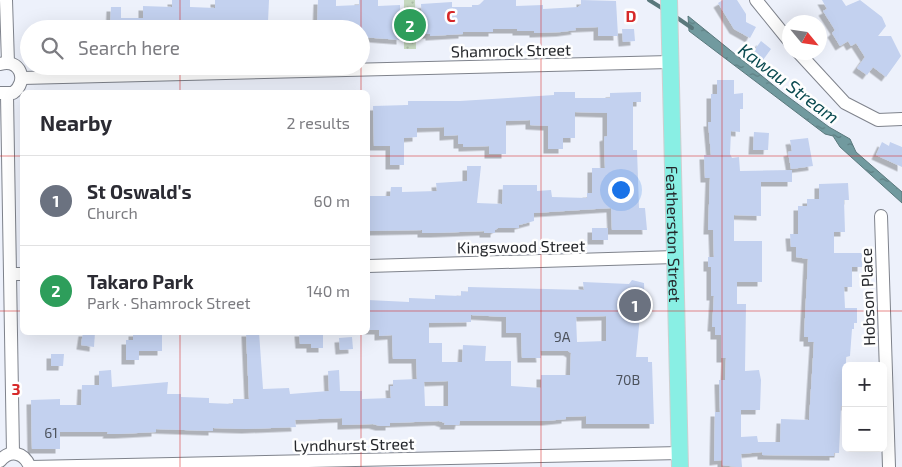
<!DOCTYPE html>
<html lang="en">
<head>
<meta charset="utf-8">
<style>
  body { margin:0; font-family:"Exo 2",sans-serif; background:#f7f7f7; color:#2b2b33 }
  .controls { position:absolute; right:15px; bottom:15px; display:grid; overflow:hidden; border-radius:8px; box-shadow:0 5px 20px #0002 }
  .controls button { width:45px; height:45px; display:grid; place-items:center; padding:0; border:0; border-bottom:1px solid #e1e1e2; background:#fff; color:#2b2b33; font:25px sans-serif }
  .compass { position:absolute; left:782px; top:15px; width:45px; height:45px; border-radius:50%; background:#fff; box-shadow:0 5px 20px #0002; rotate:119deg }
  .you { position:absolute; left:620px; top:189px; width:18px; height:18px; margin:-12px; border:4px solid #fff; border-radius:50%; background:#1a73e8; box-shadow:0 0 0 8px #1a73e833 }
  .badge { display:grid; place-items:center; width:32px; height:32px; border-radius:50%; background:#ea580c; color:#fff; font-size:16px; font-weight:700 }
  .pin { position:absolute; translate:-50% -50%; border:2px solid #fff; box-shadow:0 1px 5px #0006 }
  .list { margin:0; padding:0; list-style:none }
  h2 { display:flex; justify-content:space-between; align-items:center; height:65px; margin:0; padding:0 20px; font-size:21px }
  h2 small { font-size:16px; font-weight:400; color:#7c7c81 }
  .list li { display:grid; grid-template-columns:32px 1fr auto; gap:15px; align-items:center; box-sizing:border-box; height:90px; padding:0 20px; border-top:1px solid #e1e1e2 }
  .list b { display:block; font-size:19px; white-space:nowrap }
  .list p { margin:0; font-size:16px; white-space:nowrap; color:#7c7c81 }
  .list em { font-size:16px; font-style:normal; color:#7c7c81 }
  .icon { flex:none; width:28px; height:28px; fill:none; stroke:currentColor; stroke-width:2; stroke-linecap:round; stroke-linejoin:round }
  .map { position:relative; flex:none; width:902px; height:467px; overflow:hidden }
  .search { position:absolute; background:#fff; box-shadow:0 5px 20px #0002; left:20px; top:20px; width:350px; height:55px; display:flex; align-items:center; gap:12px; box-sizing:border-box; padding:0 18px; border-radius:28px; color:#7c7c81; font-size:19px }
  .panel { position:absolute; background:#fff; box-shadow:0 5px 20px #0002; left:20px; top:90px; width:350px; height:245px; border-radius:8px }
  .map>svg:first-child { display:block }
  .green { fill:url(#green-dots) }
  .water { fill:url(#water-ripples); stroke:#5a787c }
  .lines { fill:none; stroke-linecap:round; stroke-linejoin:round }
  .stream { stroke:#5a787c; stroke-width:4 }
  .building { fill:#c3d1ef; fill-rule:evenodd; filter:url(#shadow) }
  .minor-casing { stroke:#7f838c; stroke-width:14 }
  .major-casing { stroke:#cfcfd0; stroke-width:18 }
  .minor { stroke:#fff; stroke-width:12 }
  .major { stroke:#89efe4; stroke-width:16 }
  .grid { fill:none; stroke:#d62828; stroke-width:1; stroke-opacity:0.55 }
  .labels { text-anchor:middle; dominant-baseline:central; stroke-width:5; stroke-linejoin:round; paint-order:stroke }
  .number-label { font-size:14px; fill:#4c525c }
  .street-label { font-size:16px; fill:#25272b; stroke:#fefefe }
  .water-label { font-size:18px; font-style:italic; fill:#0a4a50; stroke:#fefefe }
  .grid-label { font-size:16px; text-anchor:middle; font-weight:bold; fill:#d62828; stroke:#fefefe; stroke-width:5; stroke-linejoin:round; paint-order:stroke }
</style>
</head>
<body>
<div class="map">
<svg width="902" height="467" viewBox="0 0 902 467">
  <defs>
    <pattern id="green-dots" width="8" height="8" patternUnits="userSpaceOnUse" patternTransform="scale(1.25)"><rect width="8" height="8" fill="#c6d9c0"/><path d="M2 2h.1M6 6h.1" fill="none" stroke="#aabaa5" stroke-width="1.8" stroke-linecap="round"/></pattern>
    <pattern id="water-ripples" width="26" height="14" patternUnits="userSpaceOnUse" patternTransform="scale(1.25)"><rect width="26" height="14" fill="#719a9f"/><path d="M2 4q2-2 4 0t4 0M15 11q2-2 4 0t4 0" fill="none" stroke="#5d7e82"/></pattern>
    <filter id="shadow"><feDropShadow dx="-4.5" dy="4.5" stdDeviation="0" flood-color="#0004"/></filter>
  </defs>
  <rect width="100%" height="100%" fill="#edf1fb"/>
  <!-- green -->
  <polygon class="green" points="404,0 415,0 416,49 404,49"/>
  <!-- water -->
  <polygon class="water" points="688,16 783,93 829,127 850,139 856,152 902,192 902,203 840,147 833,136 825,134 689,31"/>
  <g class="lines">
    <!-- stream -->
    <g class="stream">
      <polyline points="649,0 665,10"/>
      <polyline points="673,15 692,28"/>
    </g>
  </g>
  <!-- building -->
  <g class="building">
    <polygon points="172,0 190,0 190,7 215,8 215,0 269,0 268,22 261,22 260,27 242,27 242,29 110,29 111,7 121,7 121,18 143,18 143,6 172,7"/>
    <polygon points="318,0 336,0 336,6 359,5 359,0 378,0 378,6 400,5 401,40 361,37 361,29 317,29"/>
    <polygon points="484,0 516,0 516,6 543,5 543,9 578,7 581,5 581,0 616,1 618,36 598,36 598,27 575,28 576,30 561,32 534,33 534,31 517,31 517,29 493,29 493,32 463,32 463,34 430,36 430,34 423,34 421,4 452,2 452,7 472,7 472,5 479,5"/>
    <polygon points="723,0 737,0 746,14 746,22 756,27 750,38 734,29 718,3"/>
    <polygon points="822,0 842,0 846,6 860,0 882,17 886,26 878,36 891,36 901,56 886,77 873,67 867,75 857,68 865,57 856,43 851,46 848,41 840,46 832,33 835,30 823,11 827,9"/>
    <polygon points="622,29 634,29 635,41 623,42"/>
    <polygon points="761,41 771,49 763,60 753,52"/>
    <polygon points="717,80 734,80 734,94 743,93 743,109 740,109 740,132 731,131 730,154 732,158 739,157 740,171 792,170 792,182 761,182 761,216 734,215 734,241 762,241 762,282 737,282 737,304 746,304 745,371 759,370 761,380 760,410 741,410 741,437 757,436 758,442 780,442 781,419 809,420 814,342 808,342 808,337 804,337 808,259 796,257 796,247 791,247 790,234 798,234 798,206 807,206 807,199 819,199 819,184 848,183 849,200 844,200 845,232 834,232 834,253 862,253 862,267 852,267 852,287 844,287 845,308 857,308 857,323 854,323 854,329 852,329 850,356 846,357 846,406 841,406 839,453 834,453 834,456 762,455 762,452 741,454 742,467 737,467 722,465 722,460 714,461 715,412 720,412 719,380 725,380 726,358 721,358 721,335 715,335 715,327 712,327 714,296 711,296 711,267 708,267 708,257 714,257 713,230 708,230 710,178 705,178 704,155 711,155 708,122 711,122 711,94 717,94"/>
    <polygon points="554,92 575,92 575,98 610,98 610,93 641,92 641,102 633,102 633,150 637,150 639,208 645,208 647,230 612,230 611,208 534,213 534,221 519,225 519,228 498,228 495,230 495,233 484,233 484,231 435,233 422,233 422,230 368,231 368,196 390,196 391,187 402,187 402,192 437,191 436,183 467,181 467,166 481,166 477,203 502,204 503,185 537,185 537,191 551,190 552,197 587,198 587,193 592,193 592,168 605,168 604,137 607,136 607,113 575,112 575,138 563,138 563,149 548,149 548,126 530,125 530,120 506,121 506,154 489,154 489,146 463,147 463,144 458,144 458,135 444,136 444,127 417,128 417,137 404,138 404,165 390,165 390,146 374,146 373,106 408,105 408,101 460,101 554,95"/>
    <polygon points="754,132 769,133 768,150 753,150"/>
    <polygon points="808,138 813,166 791,169 788,152 792,151 790,140"/>
    <polygon points="882,142 889,146 890,142 902,147 902,167 876,155"/>
    <rect x="592" y="228" width="16" height="12"/>
    <path d="M632 280 644 283 645 315 640 316 636 357H648V362H652L654 424H586V416L566 417V419L546 421H460L459 425H444L445 423 439 421 390 423V426H380L373 424 342 425V418L295 420 296 427 246 429 213 428V431L156 429V432L119 434H107L108 432H60V449H32L31 400 60 399V405H81L82 385H99V371L111 370 112 387 168 382 167 394H181V397L209 398V403L233 404V399H249L246 332H259L263 389 289 388 290 394 329 391 328 371 339 370 340 391H362V399L391 398 390 386H393V380L417 379 416 359H393L392 335 379 336V330H368V300L409 302V298L435 299V295L461 296V291L468 292V287L584 290 583 282 629 284ZM471 315 506 317V333H521L522 358H541L540 351H568L571 353 570 375H541V388L511 386V361H485L486 346 463 345 462 362H442V343H429V323L471 322ZM606 316V341L577 342 576 317ZM448 381V406H425L424 382Z"/>
    <polygon points="83,332 95,332 94,347 81,345"/>
    <polygon points="133,332 162,332 162,351 139,351 139,360 126,360 126,340 133,340"/>
    <polygon points="299,332 323,332 323,348 311,348 311,344 300,344"/>
    <polygon points="352,337 353,349 340,350 339,338"/>
    <polygon points="51,354 64,354 63,366 51,366"/>
  </g>
  <g class="lines">
    <defs>
      <g id="minor">
        <polyline points="6,0 8,63"/>
        <polyline points="756,0 790,42"/>
        <polyline points="798,52 845,103 878,120 902,119"/>
        <path d="M0 64C20 58 29 81 13 93H0"/>
        <polyline points="22,78 670,62"/>
        <polyline points="7,95 13,453"/>
        <polyline points="881,216 889,467"/>
        <polyline points="368,266 675,257"/>
        <polyline points="10,274 22,274"/>
        <path d="M0 461C10 449 24 452 30 467"/>
        <polyline points="30,467 680,453"/>
      </g>
      <g id="major">
        <path id="s1" d="M669 0 680 467"/>
      </g>
    </defs>
    <!-- minor casing -->
    <use href="#minor" class="minor-casing"/>
    <!-- major casing -->
    <use href="#major" class="major-casing"/>
    <!-- minor -->
    <use href="#minor" class="minor"/>
    <!-- major -->
    <use href="#major" class="major"/>
  </g>
  <!-- grid -->
  <path class="grid" d="M180 0V29M361 0V29M541 0V467M722 0V467M180 66V92M361 66V92M0 156H22M368 156H902M0 311H22M368 311H902M180 332V467M361 332V467"/>
  <g class="labels">
    <!-- number labels -->
    <g class="number-label">
      <text x="562" y="336">9A</text>
      <text x="628" y="379">70B</text>
      <text x="51" y="432">61</text>
    </g>
    <!-- street labels -->
    <g class="street-label">
      <text transform="translate(511 50) rotate(-1)">Shamrock Street</text>
      <text stroke="none"><textPath href="#s1" startOffset="234">Featherston Street</textPath></text>
      <text transform="translate(521 246) rotate(-1)">Kingswood Street</text>
      <text transform="translate(867 297) rotate(-92)">Hobson Place</text>
      <text transform="translate(354 444) rotate(-1)">Lyndhurst Street</text>
    </g>
    <!-- water labels -->
    <g class="water-label">
      <text transform="translate(789 83) rotate(37)">Kawau Stream</text>
    </g>
  </g>
  <g class="grid-label">
    <text x="451" y="22">C</text>
    <text x="631" y="22">D</text>
    <text x="16" y="395">3</text>
  </g>
</svg>
<div class="controls">
<button>+</button>
<button>−</button>
</div>
<svg class="compass" viewBox="-18 -18 36 36"><path d="M0-13l5 13h-10z" fill="#e53935"/><path d="M0 13l5-13h-10z" fill="#7c7c81"/></svg>
<div class="you"></div>
<div class="pin badge" style="left:635px;top:305px;background:#6b7280">1</div>
<div class="pin badge" style="left:410px;top:25px;background:#2e9e5b">2</div>
<div class="search"><svg class="icon" aria-label="search" viewBox="0 0 24 24"><circle cx="10" cy="10" r="6"/><path d="M15 15l6 6"/></svg>Search here</div>
<section class="panel">
<h2>Nearby<small>2 results</small></h2>
<ul class="list">
<li><span class="badge" style="background:#6b7280">1</span><div><b>St Oswald's</b><p>Church</p></div><em>60 m</em></li>
<li><span class="badge" style="background:#2e9e5b">2</span><div><b>Takaro Park</b><p>Park · Shamrock Street</p></div><em>140 m</em></li>
</ul>
</section>
</div>
</body>
</html>
